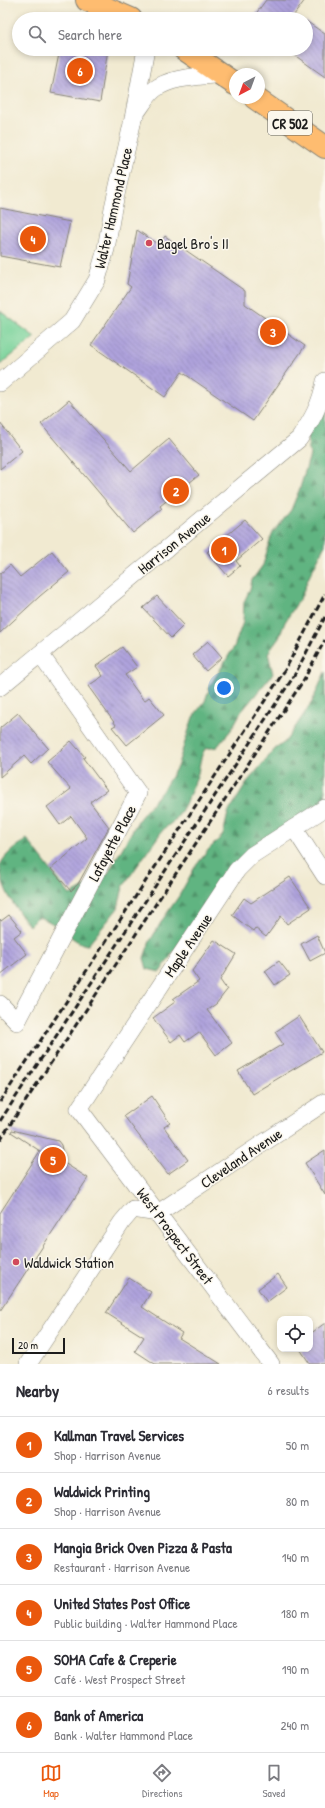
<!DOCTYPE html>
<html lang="en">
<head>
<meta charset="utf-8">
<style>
  body { margin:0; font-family:"Patrick Hand",sans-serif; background:#f2f2f3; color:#2b2b33 }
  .controls { position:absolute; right:12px; bottom:12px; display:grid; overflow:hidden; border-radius:8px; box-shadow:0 2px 6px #0003 }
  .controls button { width:36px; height:36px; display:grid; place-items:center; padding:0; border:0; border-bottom:1px solid #e1e1e2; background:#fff; color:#2b2b33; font:20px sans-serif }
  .compass { position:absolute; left:229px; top:68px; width:36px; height:36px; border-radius:50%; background:#fff; box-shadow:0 2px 6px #0003; rotate:221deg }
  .scale { position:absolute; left:12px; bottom:10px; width:53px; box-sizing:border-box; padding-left:4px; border:2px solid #1c1c1c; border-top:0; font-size:11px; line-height:14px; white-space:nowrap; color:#1c1c1c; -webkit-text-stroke:3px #fbf7ec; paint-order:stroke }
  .you { position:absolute; left:224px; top:688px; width:14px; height:14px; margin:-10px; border:3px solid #fff; border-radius:50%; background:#1a73e8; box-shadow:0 0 0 6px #1a73e833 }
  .badge { display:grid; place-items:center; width:26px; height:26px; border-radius:50%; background:#ea580c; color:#fff; font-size:13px; font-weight:700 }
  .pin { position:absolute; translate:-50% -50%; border:2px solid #fff; box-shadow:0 1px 4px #0006 }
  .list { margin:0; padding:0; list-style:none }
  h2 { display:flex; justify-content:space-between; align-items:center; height:52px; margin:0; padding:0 16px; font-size:17px }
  h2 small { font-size:13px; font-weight:400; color:#7c7c81 }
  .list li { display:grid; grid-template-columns:26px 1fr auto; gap:12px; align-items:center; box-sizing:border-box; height:56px; padding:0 16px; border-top:1px solid #e1e1e2 }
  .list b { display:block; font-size:15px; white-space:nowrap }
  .list p { margin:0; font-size:13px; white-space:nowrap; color:#7c7c81 }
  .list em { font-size:13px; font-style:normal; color:#7c7c81 }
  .icon { flex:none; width:22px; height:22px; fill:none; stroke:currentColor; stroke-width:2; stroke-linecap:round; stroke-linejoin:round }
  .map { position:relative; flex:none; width:325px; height:1364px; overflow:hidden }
  .search { position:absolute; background:#fff; box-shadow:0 2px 6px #0003; left:12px; right:12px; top:12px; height:44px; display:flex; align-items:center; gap:10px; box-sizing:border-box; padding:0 14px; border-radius:22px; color:#7c7c81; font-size:15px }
  .sheet { height:388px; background:#fff }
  nav { display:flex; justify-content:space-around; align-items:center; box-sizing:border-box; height:56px; border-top:1px solid #e1e1e2; background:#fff; font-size:11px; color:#7c7c81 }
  nav a { display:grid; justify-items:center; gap:2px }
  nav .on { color:#ea580c }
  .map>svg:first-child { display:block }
  .green { fill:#77d299; stroke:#4a775a }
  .forest { fill:url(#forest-firs); stroke:#3e684e }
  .building { fill:url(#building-back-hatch) }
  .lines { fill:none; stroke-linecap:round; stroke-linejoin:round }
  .minor-casing { stroke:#868376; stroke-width:18 }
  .major-casing { stroke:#868376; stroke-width:24 }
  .minor { stroke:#fff; stroke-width:17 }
  .major { stroke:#febc70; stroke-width:22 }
  .rail { stroke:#1c1c1c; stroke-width:3; stroke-dasharray:6 3; stroke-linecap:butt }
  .poi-dot { fill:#d1495b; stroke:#fbf7ec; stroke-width:1.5 }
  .labels { text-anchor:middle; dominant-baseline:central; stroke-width:3; stroke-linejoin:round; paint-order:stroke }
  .shield { fill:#fbf7ec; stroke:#5f5e5a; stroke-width:1 }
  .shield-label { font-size:14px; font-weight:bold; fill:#1c1c1c }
  .street-label { font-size:15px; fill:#1c1c1c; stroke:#fbf7ec }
  .poi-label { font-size:15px; fill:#1c1c1c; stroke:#fbf7ec; text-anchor:start }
</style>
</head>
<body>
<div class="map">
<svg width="325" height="1364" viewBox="0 0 325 1364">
  <defs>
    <pattern id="forest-firs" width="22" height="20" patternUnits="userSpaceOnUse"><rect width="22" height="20" fill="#61b481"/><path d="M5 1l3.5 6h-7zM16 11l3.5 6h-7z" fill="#4f9269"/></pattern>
    <pattern id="building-back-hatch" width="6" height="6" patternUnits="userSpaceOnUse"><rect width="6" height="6" fill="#afa3dd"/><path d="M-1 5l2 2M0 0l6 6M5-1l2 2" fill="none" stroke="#8e84b2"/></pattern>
  </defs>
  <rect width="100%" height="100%" fill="#fbf7ec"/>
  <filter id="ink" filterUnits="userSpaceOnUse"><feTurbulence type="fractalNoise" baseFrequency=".025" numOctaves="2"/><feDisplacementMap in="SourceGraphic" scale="8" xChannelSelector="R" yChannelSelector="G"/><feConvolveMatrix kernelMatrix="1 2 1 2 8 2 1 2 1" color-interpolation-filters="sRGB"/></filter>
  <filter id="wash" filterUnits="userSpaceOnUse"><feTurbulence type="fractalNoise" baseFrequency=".012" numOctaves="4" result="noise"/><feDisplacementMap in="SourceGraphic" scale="16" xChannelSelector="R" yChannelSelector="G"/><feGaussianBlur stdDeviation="0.9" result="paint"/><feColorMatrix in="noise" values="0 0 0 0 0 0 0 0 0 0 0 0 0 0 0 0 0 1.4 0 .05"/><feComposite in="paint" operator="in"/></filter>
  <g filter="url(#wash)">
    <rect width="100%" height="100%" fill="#f1ead1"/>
    <!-- green -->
    <polygon class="green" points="0,311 35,337 0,365"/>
    <!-- forest -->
    <g class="forest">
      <path d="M325 377V545L308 579 302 595 285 622 279 638 268 653 273 674 241 712 231 730 217 747 205 749C200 757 200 764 198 773 195 784 182 813 174 821 170 824 166 827 162 831L128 879 123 887 118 908 88 945C75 945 56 921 38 917L29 926C17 910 0 887 0 866 4 854 18 846 27 839L70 895 107 875 139 819 162 791 177 767 193 717 205 701 210 686 234 647 243 622 244 602 250 589 252 580 263 565 272 534 291 510 300 488 310 455 307 437Z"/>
      <polygon points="325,672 325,802 231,867 160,972 147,969 144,958 150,941 163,919 179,896 195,867 209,849 223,835 228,813 248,781 275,749 285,742 294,729 312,702"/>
    </g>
    <g id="blocks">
      <!-- building -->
      <g class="building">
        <polygon points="266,0 305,0 291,19 252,19"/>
        <polygon points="306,21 325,34 325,77 286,49 306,49"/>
        <polygon points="60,49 108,49 100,102 51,93"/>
        <polygon points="0,208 70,222 60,267 0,256"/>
        <polygon points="137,230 159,245 165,236 245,291 245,304 305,346 253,421 182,372 165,397 91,345 131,287 127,284"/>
        <polygon points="69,400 131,471 169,439 199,475 160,506 162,509 133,533 41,424"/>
        <polygon points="0,423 22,451 0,469"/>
        <polygon points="245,520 262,539 236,561 240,566 228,576 207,552"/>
        <polygon points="52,551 69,572 40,596 0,633 0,574 10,565 20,577"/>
        <polygon points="157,596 184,625 171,638 143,608"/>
        <polygon points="208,641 222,657 206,671 192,655"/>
        <polygon points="122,647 137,667 125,675 144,701 149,697 164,715 127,745 112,727 116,725 88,686 103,676 96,666"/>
        <polygon points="18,713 48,748 31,764 24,756 0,777 0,728"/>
        <polygon points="71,741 85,757 83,758 107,790 90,802 109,827 78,884 71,891 51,869 87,838 71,816 60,825 47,807 71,789 47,762"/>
        <polygon points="290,877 311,908 287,924 281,916 266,937 255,928 253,931 232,915 244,898 251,903"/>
        <polygon points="9,915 22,931 14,937 27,954 0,975 0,919 1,921"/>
        <polygon points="317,935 325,953 310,961 301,944"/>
        <polygon points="214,940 236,954 220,980 227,990 216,1004 207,1010 232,1043 216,1055 199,1032 185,1042 180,1035 171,1042 153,1018 175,1002 173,999 199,981 192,971"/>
        <polygon points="279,961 290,975 275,985 265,971"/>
        <polygon points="299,1016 322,1052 252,1094 238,1071 283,1044 275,1032"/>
        <polygon points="152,1096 170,1123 164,1127 188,1160 168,1174 124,1116"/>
        <polygon points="12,1130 58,1141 61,1145 62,1150 61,1161 88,1178 0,1311 0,1213 40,1151 11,1132"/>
        <polygon points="325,1150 325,1195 305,1163"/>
        <polygon points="278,1274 287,1287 267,1302 258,1289"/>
        <polygon points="129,1278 151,1292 142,1307 182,1333 179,1338 221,1364 155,1364 135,1351 144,1337 106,1313"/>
        <polygon points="325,1323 325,1364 310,1364 300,1349 310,1349 310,1334"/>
      </g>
    </g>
  </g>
  <g filter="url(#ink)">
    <use href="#blocks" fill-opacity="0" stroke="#868376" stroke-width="1"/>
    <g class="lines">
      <defs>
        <g id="minor">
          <path d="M136 113C142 105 148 94 155 89 173 76 201 77 221 74"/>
          <polyline points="0,383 72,321 97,280 106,249 113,208 132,124 146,49"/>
          <path d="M0 687 299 439C312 420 321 404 325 381"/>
          <polyline points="294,828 325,876"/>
          <polyline points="0,1004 17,1022 138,793 40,654"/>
          <polyline points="158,1213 325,1102"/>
          <polyline points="28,1364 122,1222 133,1209 158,1213"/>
          <polyline points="271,1364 79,1109 237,870 252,855 325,808"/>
        </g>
        <g id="major">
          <polyline points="87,0 131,19"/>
          <polyline points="184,49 235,84"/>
          <polyline points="255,98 325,147"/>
        </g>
      </defs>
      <!-- minor casing -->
      <use href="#minor" class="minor-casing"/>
      <!-- major casing -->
      <use href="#major" class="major-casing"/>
      <!-- minor -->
      <use href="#minor" class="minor"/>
      <!-- major -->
      <use href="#major" class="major"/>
      <!-- rail -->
      <g class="rail">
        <polyline points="0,1102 285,670 325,594"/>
        <polyline points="0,1121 294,676 325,617"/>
        <polyline points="0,1140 303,681 325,640"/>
      </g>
    </g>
  </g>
  <!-- markers -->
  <g class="poi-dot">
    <circle cx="149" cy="243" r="4"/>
    <circle cx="16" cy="1262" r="4"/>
  </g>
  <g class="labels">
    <!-- shield labels -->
    <rect class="shield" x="268" y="111" width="44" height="24" rx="3"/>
    <g class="shield-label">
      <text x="290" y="123">CR 502</text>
    </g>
    <!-- street labels -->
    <g class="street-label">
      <text transform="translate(113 208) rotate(-77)">Walter Hammond Place</text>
      <text transform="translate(174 543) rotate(-39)">Harrison Avenue</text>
      <text transform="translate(112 843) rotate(-62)">Lafayette Place</text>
      <text transform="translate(188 945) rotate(-56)">Maple Avenue</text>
      <text transform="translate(241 1158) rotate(-34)">Cleveland Avenue</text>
      <text transform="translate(175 1236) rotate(53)">West Prospect Street</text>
    </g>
    <!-- poi labels -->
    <g class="poi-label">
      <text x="157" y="243">Bagel Bro's II</text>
      <text x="24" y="1262">Waldwick Station</text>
    </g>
  </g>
</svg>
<div class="controls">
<button><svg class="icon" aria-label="locate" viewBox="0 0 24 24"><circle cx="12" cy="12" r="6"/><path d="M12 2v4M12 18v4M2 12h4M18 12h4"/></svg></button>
</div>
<svg class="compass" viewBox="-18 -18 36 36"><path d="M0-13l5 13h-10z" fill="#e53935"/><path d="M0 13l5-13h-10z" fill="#7c7c81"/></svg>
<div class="scale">20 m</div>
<div class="you"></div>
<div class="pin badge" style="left:224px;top:550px">1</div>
<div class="pin badge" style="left:176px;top:491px">2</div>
<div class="pin badge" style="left:273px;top:332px">3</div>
<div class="pin badge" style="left:33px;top:239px">4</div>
<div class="pin badge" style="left:53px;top:1160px">5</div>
<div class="pin badge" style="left:80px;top:71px">6</div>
<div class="search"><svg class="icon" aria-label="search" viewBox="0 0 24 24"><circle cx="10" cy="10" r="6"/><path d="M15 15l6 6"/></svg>Search here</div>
</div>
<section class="sheet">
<h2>Nearby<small>6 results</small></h2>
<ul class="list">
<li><span class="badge">1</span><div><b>Kallman Travel Services</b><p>Shop · Harrison Avenue</p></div><em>50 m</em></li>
<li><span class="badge">2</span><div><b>Waldwick Printing</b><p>Shop · Harrison Avenue</p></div><em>80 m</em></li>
<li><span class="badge">3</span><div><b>Mangia Brick Oven Pizza &amp; Pasta</b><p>Restaurant · Harrison Avenue</p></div><em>140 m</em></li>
<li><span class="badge">4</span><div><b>United States Post Office</b><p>Public building · Walter Hammond Place</p></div><em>180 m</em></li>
<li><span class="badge">5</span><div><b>SOMA Cafe &amp; Creperie</b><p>Café · West Prospect Street</p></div><em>190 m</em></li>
<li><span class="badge">6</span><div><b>Bank of America</b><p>Bank · Walter Hammond Place</p></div><em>240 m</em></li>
</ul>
</section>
<nav>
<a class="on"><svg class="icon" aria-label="map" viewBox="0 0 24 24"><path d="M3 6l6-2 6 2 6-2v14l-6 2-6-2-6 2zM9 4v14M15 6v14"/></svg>Map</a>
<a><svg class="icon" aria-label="directions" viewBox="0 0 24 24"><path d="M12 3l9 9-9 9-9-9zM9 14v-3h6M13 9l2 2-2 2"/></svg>Directions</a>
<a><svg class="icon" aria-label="saved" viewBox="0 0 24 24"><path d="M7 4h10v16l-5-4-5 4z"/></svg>Saved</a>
</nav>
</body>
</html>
